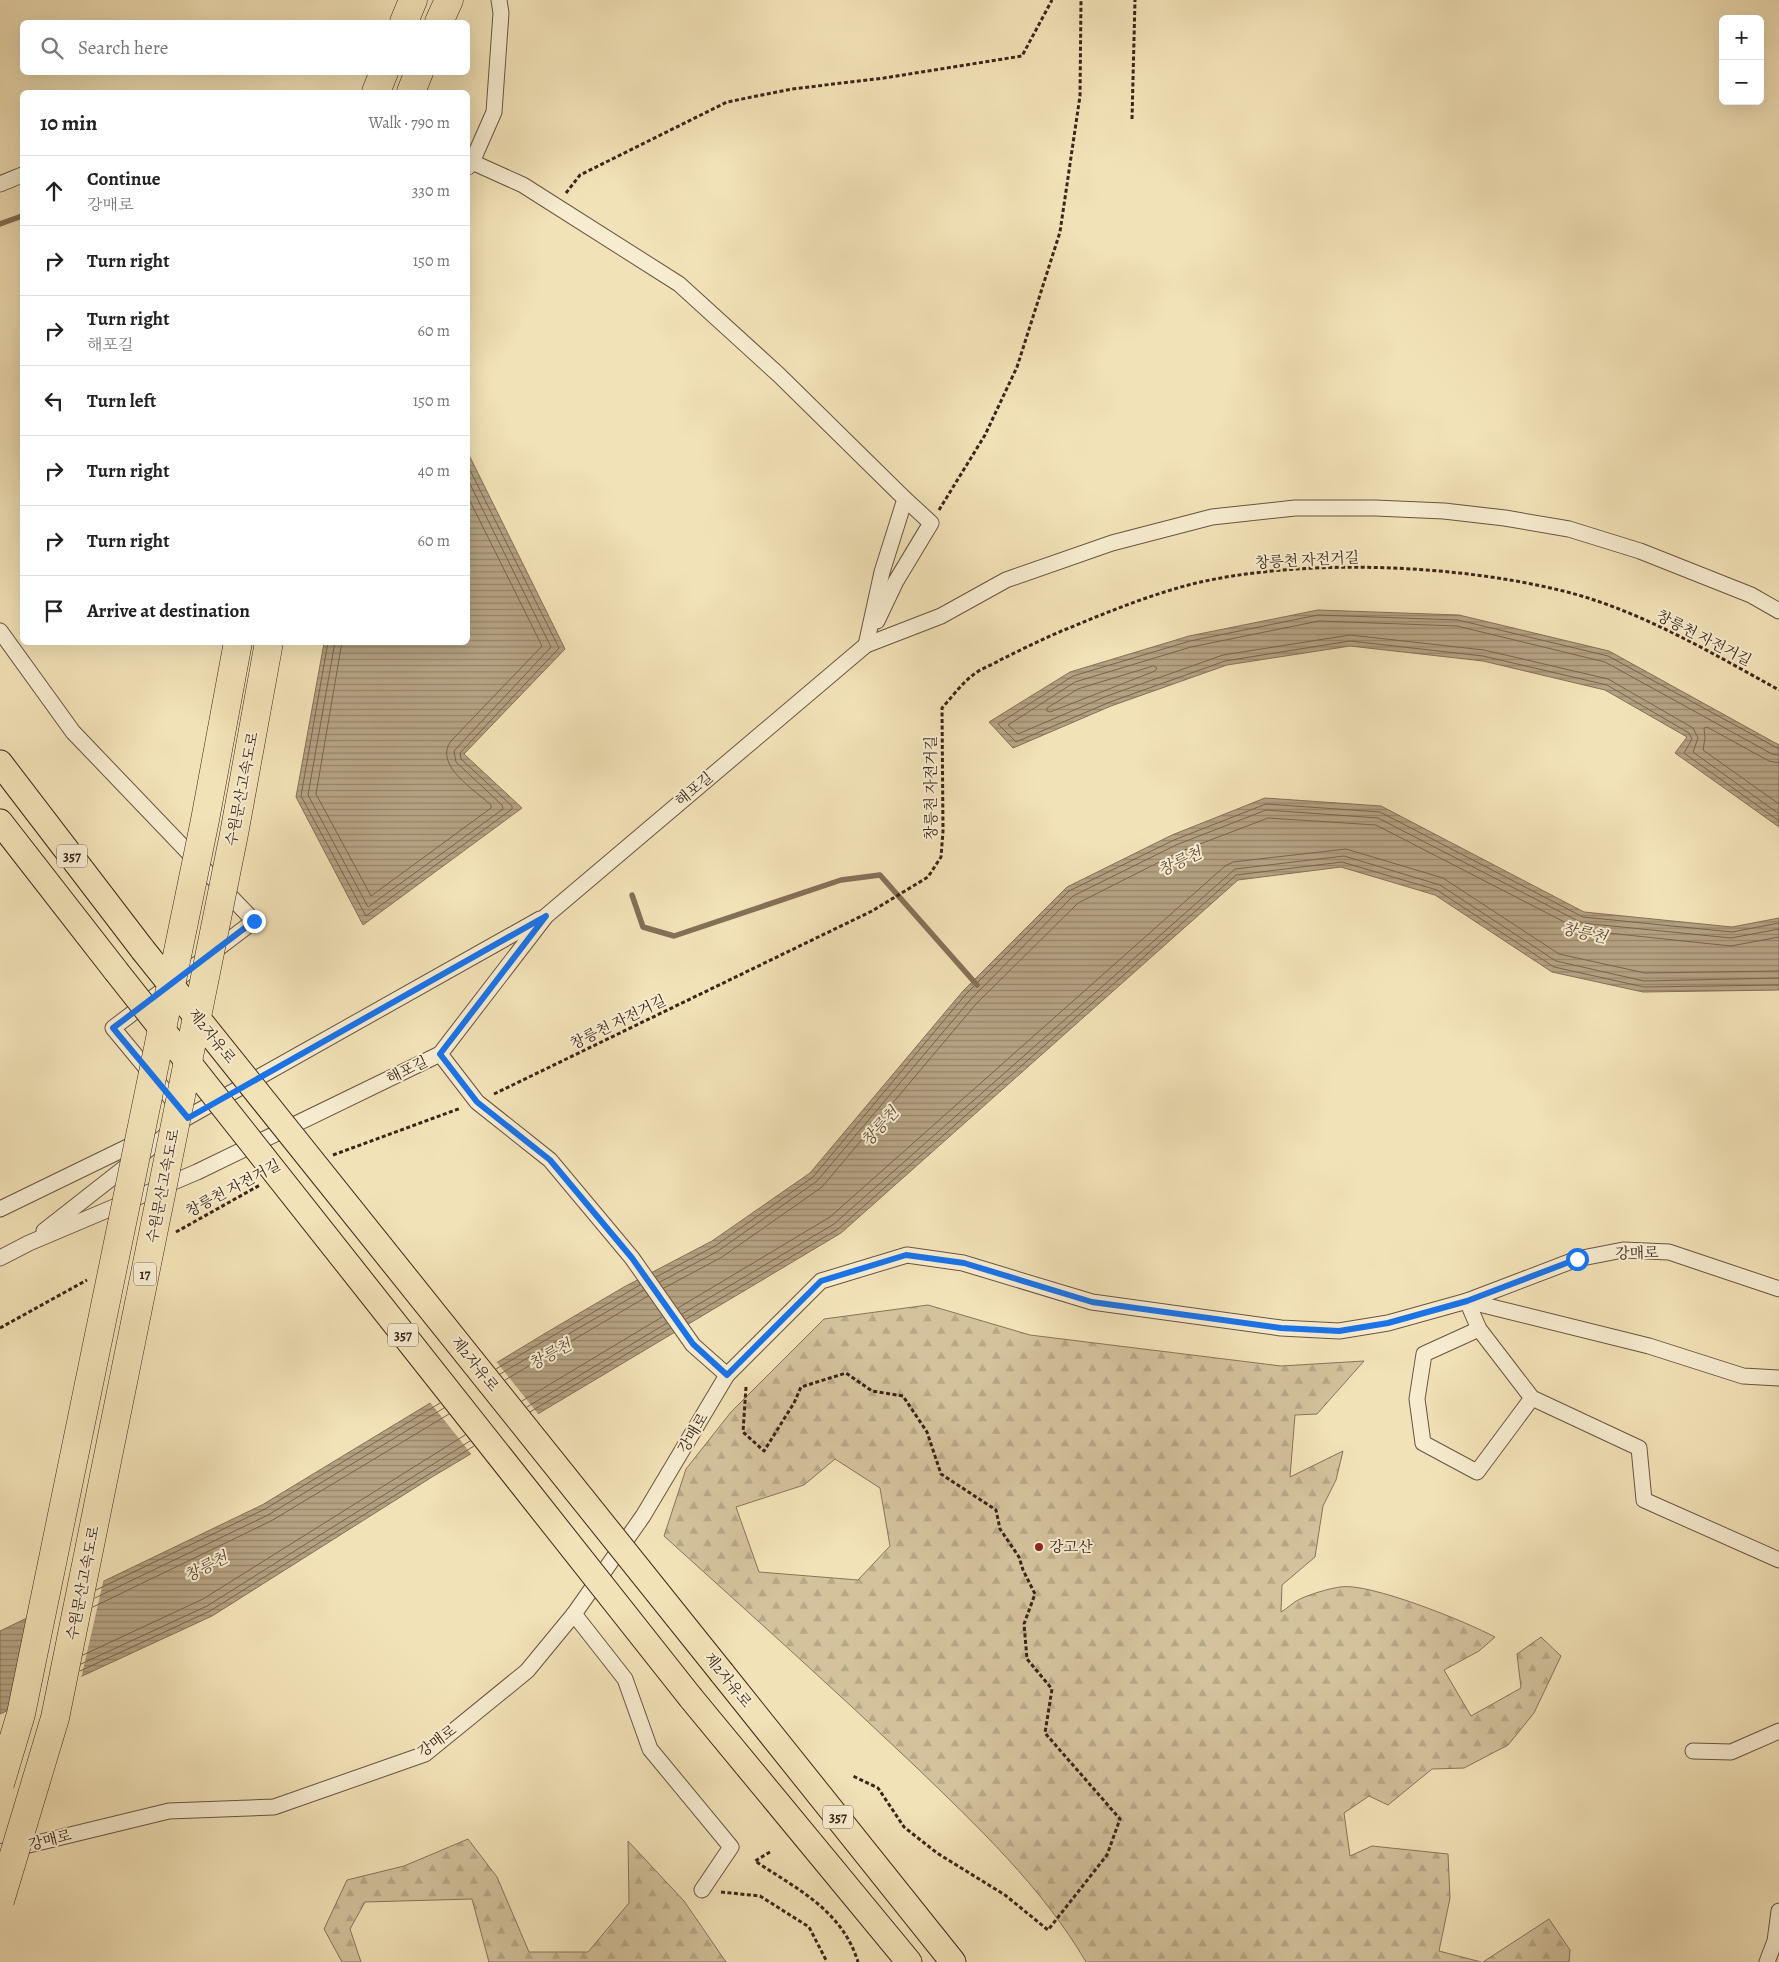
<!DOCTYPE html>
<html lang="en">
<head>
<meta charset="utf-8">
<style>
  body { margin:0; font-family:Alegreya,"Noto Serif KR",serif; background:#f6f6f6; color:#222 }
  .controls { position:absolute; right:15px; top:15px; display:grid; overflow:hidden; border-radius:8px; box-shadow:0 5px 20px #0002 }
  .controls button { width:45px; height:45px; display:grid; place-items:center; padding:0; border:0; border-bottom:1px solid #e0e0e0; background:#fff; color:#222; font:25px sans-serif }
  .stop { position:absolute; width:15px; height:15px; margin:-11px; border:4px solid #1a73e8; border-radius:50%; background:#fff }
  .stop.end { background:#1a73e8; border-color:#fff; box-shadow:0 1px 5px #0008 }
  .list { margin:0; padding:0; list-style:none }
  h2 { display:flex; justify-content:space-between; align-items:center; height:65px; margin:0; padding:0 20px; font-size:21px }
  h2 small { font-size:16px; font-weight:400; color:#767676 }
  .list li { display:grid; grid-template-columns:32px 1fr auto; gap:15px; align-items:center; box-sizing:border-box; height:70px; padding:0 20px; border-top:1px solid #e0e0e0 }
  .list b { display:block; font-size:19px; white-space:nowrap }
  .list p { margin:0; font-size:16px; white-space:nowrap; color:#767676 }
  .list em { font-size:16px; font-style:normal; color:#767676 }
  .icon { flex:none; width:28px; height:28px; fill:none; stroke:currentColor; stroke-width:2; stroke-linecap:round; stroke-linejoin:round }
  .map { position:relative; flex:none; width:1779px; height:1962px; overflow:hidden }
  .search { position:absolute; background:#fff; box-shadow:0 5px 20px #0002; left:20px; top:20px; width:450px; height:55px; display:flex; align-items:center; gap:12px; box-sizing:border-box; padding:0 18px; border-radius:8px; color:#767676; font-size:19px }
  .panel { position:absolute; background:#fff; box-shadow:0 5px 20px #0002; left:20px; top:90px; width:450px; height:555px; border-radius:8px }
  .map>svg:first-child { display:block }
  .forest { fill:url(#forest-firs); stroke:#87745b; fill-rule:evenodd }
  .water { fill:url(#water-rules); stroke:#847058 }
  .pier { fill:#f2e2b7 }
  .lines { fill:none; stroke-linecap:round; stroke-linejoin:round }
  .shore { stroke:#78644e; stroke-width:1 }
  .stream { stroke:#847058; stroke-width:5.5 }
  .minor-casing { stroke:#695441; stroke-width:17 }
  .trunk-casing { stroke:#3b251a; stroke-width:27 }
  .motorway-casing { stroke:#3b251a; stroke-width:29 }
  .path { stroke:#3b251a; stroke-width:3; stroke-dasharray:4 2.5; stroke-linecap:butt }
  .minor { stroke:#f7ecd0; stroke-width:15 }
  .trunk { stroke:#f2e2b7; stroke-width:25 }
  .motorway { stroke:#f2e2b7; stroke-width:28 }
  .trunk-bridge-casing { stroke:#3b251a; stroke-width:27; stroke-linecap:butt }
  .motorway-bridge-casing { stroke:#3b251a; stroke-width:29; stroke-linecap:butt }
  .trunk-bridge { stroke:#f2e2b7; stroke-width:25 }
  .motorway-bridge { stroke:#f2e2b7; stroke-width:28 }
  .route { stroke:#1a73e8; stroke-width:6 }
  .poi-dot { fill:#8f2418; stroke:#f7ecd0; stroke-width:2 }
  .labels { text-anchor:middle; dominant-baseline:central; stroke-width:4; stroke-linejoin:round; paint-order:stroke }
  .shield { fill:#f7ecd0; stroke:#736151; stroke-width:1 }
  .shield-label { font-size:14px; font-weight:bold; fill:#3b251a }
  .street-label { font-size:15px; fill:#3b251a; stroke:#f7ecd0 }
  .poi-label { font-size:15px; fill:#3b251a; stroke:#f7ecd0; text-anchor:start }
  .water-label { font-size:16px; font-style:italic; fill:#5f4a39; stroke:#f7ecd0 }
</style>
</head>
<body>
<div class="map">
<svg width="1779" height="1962" viewBox="0 0 1779 1962">
  <defs>
    <pattern id="forest-firs" width="22" height="20" patternUnits="userSpaceOnUse" patternTransform="scale(1.25)"><rect width="22" height="20" fill="#d3c29c"/><path d="M5 1l3.5 6h-7zM16 11l3.5 6h-7z" fill="#b6a786"/></pattern>
    <pattern id="water-rules" width="6" height="5" patternUnits="userSpaceOnUse" patternTransform="scale(1.25)"><rect width="6" height="5" fill="#b4a282"/><path d="M0 2.5h6" fill="none" stroke="#94846a"/></pattern>
  </defs>
  <rect width="100%" height="100%" fill="#f2e2b7"/>
  <filter id="stains"><feTurbulence type="fractalNoise" baseFrequency=".004" numOctaves="4"/><feColorMatrix values="0 0 0 0 .2 0 0 0 0 .09 0 0 0 0 .02 0 0 0 .5 -.17"/></filter>
  <radialGradient id="worn" r=".72"><stop offset=".6" stop-color="#630" stop-opacity="0"/><stop offset="1" stop-color="#630" stop-opacity=".3"/></radialGradient>
  <!-- forest -->
  <g class="forest">
    <path d="M928 1305 1030 1335 1281 1366 1364 1361 1317 1414 1295 1415 1290 1477 1343 1451 1336 1480 1323 1506 1315 1557 1282 1585 1281 1612C1287 1609 1293 1602 1300 1599 1311 1594 1327 1589 1340 1587 1369 1582 1467 1622 1495 1637L1479 1651 1444 1670 1471 1716 1521 1688 1517 1654 1541 1637 1561 1656 1534 1713 1508 1745 1464 1768 1432 1769 1388 1805 1369 1796 1344 1813 1350 1856 1372 1846 1448 1854 1450 1898 1439 1951 1481 1962H1086C1042 1887 977 1826 915 1766 833 1688 748 1612 664 1536L686 1469 731 1412 824 1319ZM835 1459 880 1488 890 1546 858 1580 759 1572 736 1507 804 1485Z"/>
    <polygon points="468,1839 497,1877 529,1952 588,1952 629,1903 628,1841 684,1901 726,1962 489,1962 472,1899 365,1902 350,1929 361,1962 342,1962 324,1929 347,1880 404,1866"/>
    <polygon points="1549,1919 1570,1950 1569,1962 1483,1962"/>
  </g>
  <!-- water -->
  <g class="water">
    <polygon points="468,453 565,649 464,754 522,808 363,925 296,797 324,643 468,642"/>
    <polygon points="1318,610 1459,615 1609,651 1779,745 1779,827 1675,753 1687,737 1605,690 1483,661 1350,646 1227,665 1111,706 1013,748 989,722 1070,672 1189,636"/>
    <polygon points="1265,798 1381,806 1584,912 1732,927 1779,918 1779,990 1643,992 1552,972 1435,895 1341,867 1238,880 841,1233 432,1477 212,1616 0,1714 0,1631 262,1505 544,1334 624,1287 712,1241 810,1173 963,991 1067,887 1172,835"/>
  </g>
  <!-- pier -->
  <g class="pier">
    <polygon points="495,1360 539,1415 472,1455 429,1401"/>
    <polygon points="104,1578 81,1679 9,1712 32,1613"/>
  </g>
  <g class="lines">
    <!-- shore -->
    <g class="shore">
      <polyline points="328,642 301,796 366,916 512,809 512,806 461,759 460,753 559,648 468,466"/>
      <polyline points="335,642 308,795 368,907 503,809 502,805 456,762 454,751 551,647 468,480"/>
      <path d="M342 642 316 794 371 896 491 808V805C475 790 433 765 451 741L542 646 468 497"/>
      <polygon points="1154,666 1157,668 1155,671 1050,712 1047,711 1047,708 1078,689"/>
      <polyline points="1779,749 1608,656 1458,620 1318,615 1190,641 1073,676 998,724 1016,742 1110,702 1225,661 1350,641 1483,656 1607,685 1689,733 1692,739 1684,753 1779,821"/>
      <polyline points="1779,755 1772,754 1605,662 1457,626 1319,621 1191,647 1075,682 1008,725 1018,734 1107,696 1223,655 1350,635 1484,650 1608,679 1693,728 1698,738 1693,752 1779,814"/>
      <polyline points="1779,763 1769,761 1707,727 1704,728 1705,738 1703,750 1779,804"/>
      <polyline points="656,1277 715,1246 813,1177 966,994 1069,891 1174,840 1266,804 1380,812 1583,917 1732,932 1779,923"/>
      <polyline points="660,1282 718,1251 817,1181 971,999 1073,896 1176,845 1266,810 1378,818 1582,923 1731,938 1779,929"/>
      <polyline points="664,1288 722,1257 822,1187 976,1004 1078,903 1179,852 1268,818 1376,825 1580,930 1731,946 1779,937"/>
      <polyline points="678,1308 830,1217 1225,866 1233,862 1346,849 1443,878 1559,954 1645,973 1779,971"/>
      <polyline points="682,1314 834,1224 1235,869 1344,856 1440,885 1556,961 1644,981 1779,978"/>
      <polyline points="686,1319 838,1229 1236,875 1342,862 1437,890 1554,967 1644,987 1779,985"/>
      <polyline points="496,1369 640,1285"/>
      <polyline points="500,1374 644,1290"/>
      <polyline points="505,1380 648,1296"/>
      <polyline points="522,1401 662,1317"/>
      <polyline points="527,1407 667,1323"/>
      <polyline points="530,1412 670,1328"/>
      <polyline points="96,1590 265,1509 440,1403"/>
      <polyline points="95,1598 268,1515 444,1408"/>
      <polyline points="93,1607 271,1521 449,1414"/>
      <polyline points="83,1655 203,1599 465,1435"/>
      <polyline points="81,1664 207,1606 470,1441"/>
      <polyline points="80,1671 210,1611 474,1446"/>
    </g>
    <!-- stream -->
    <g class="stream">
      <polyline points="0,224 22,216"/>
      <polyline points="632,895 643,927 674,936 841,880 880,875 977,985"/>
    </g>
    <defs>
      <g id="minor">
        <polyline points="472,162 494,112 501,13 499,0"/>
        <polyline points="468,167 472,162 523,185 679,284 779,375 905,499 882,572 866,645"/>
        <polyline points="0,184 22,175"/>
        <polyline points="877,621 896,581 931,523 905,499"/>
        <polyline points="0,631 73,732 254,921 113,1028 180,1109"/>
        <polyline points="440,1054 477,1102 550,1160 632,1258 693,1345 727,1375"/>
        <polyline points="172,1126 540,919"/>
        <polyline points="0,1209 140,1141"/>
        <polyline points="44,1231 174,1129"/>
        <polyline points="0,1258 29,1243 197,1172 440,1054 546,916 866,645 941,616 1006,580 1112,543 1212,517 1295,508 1375,508 1444,511 1505,518 1569,529 1640,551 1751,595 1779,611"/>
        <polyline points="1467,1301 1479,1329 1532,1398 1639,1448 1644,1500 1779,1560"/>
        <polyline points="1467,1301 1649,1346 1743,1376 1779,1378"/>
        <polyline points="1479,1329 1424,1354 1417,1399 1423,1443 1477,1472 1532,1398"/>
        <polyline points="574,1614 625,1679 650,1749 731,1847 702,1890"/>
        <polyline points="1693,1751 1731,1752 1779,1731"/>
        <polyline points="0,1852 169,1811 274,1807 425,1754 527,1671 574,1614 643,1516 727,1375 821,1281 907,1255 963,1263 1092,1302 1281,1328 1339,1331 1388,1323 1467,1301 1577,1259 1623,1250 1669,1252 1779,1289"/>
        <polyline points="1767,1962 1775,1941 1779,1911"/>
      </g>
      <g id="trunk">
        <polyline points="0,763 143,950"/>
        <polyline points="0,822 116,971"/>
        <polyline points="722,1673 953,1962"/>
        <polyline points="691,1698 909,1962"/>
      </g>
      <g id="motorway">
        <polyline points="404,22 413,0"/>
        <polyline points="439,22 449,0"/>
        <polyline points="376,92 384,72"/>
        <polyline points="411,92 419,72"/>
      </g>
    </defs>
    <!-- minor casing -->
    <use href="#minor" class="minor-casing"/>
    <!-- trunk casing -->
    <use href="#trunk" class="trunk-casing"/>
    <!-- motorway casing -->
    <use href="#motorway" class="motorway-casing"/>
    <!-- path -->
    <g class="path">
      <polyline points="1132,119 1135,0"/>
      <polyline points="566,193 580,175 727,102 792,89 884,78 1022,56 1052,0"/>
      <polyline points="939,510 985,435 1017,367 1060,232 1080,96 1081,0"/>
      <path d="M494 1094 872 911 928 877 941 857 943 831 942 708C952 697 961 684 973 675 980 669 992 665 1000 660 1023 649 1046 637 1069 628 1110 611 1150 595 1192 584 1299 558 1452 564 1559 590 1636 608 1710 652 1779 690"/>
      <polyline points="333,1155 461,1108"/>
      <polyline points="176,1232 260,1185"/>
      <polyline points="0,1328 87,1280"/>
      <polyline points="746,1387 743,1432 764,1451 794,1403 801,1387 846,1373 872,1391 903,1396 927,1432 941,1474 996,1510 1000,1529 1019,1557 1023,1570 1035,1594 1024,1624 1027,1659 1052,1689 1045,1733 1120,1819 1107,1855 1048,1930 1005,1895 937,1853 904,1827 878,1788 853,1776"/>
      <path d="M770 1852 755 1861C797 1889 842 1910 858 1962"/>
      <polyline points="721,1892 760,1896 809,1927 827,1962"/>
    </g>
    <!-- minor -->
    <use href="#minor" class="minor"/>
    <!-- trunk -->
    <use href="#trunk" class="trunk"/>
    <!-- motorway -->
    <use href="#motorway" class="motorway"/>
    <defs>
      <g id="trunk-bridge">
        <polyline points="143,950 722,1673"/>
        <polyline points="116,971 691,1698"/>
      </g>
      <g id="motorway-bridge">
        <polyline points="0,1784 21,1714 205,820 238,642"/>
        <polyline points="0,1901 55,1718 234,834 269,642"/>
      </g>
    </defs>
    <!-- trunk-bridge casing -->
    <use href="#trunk-bridge" class="trunk-bridge-casing"/>
    <!-- motorway-bridge casing -->
    <use href="#motorway-bridge" class="motorway-bridge-casing"/>
    <!-- trunk-bridge -->
    <use href="#trunk-bridge" class="trunk-bridge"/>
    <!-- motorway-bridge -->
    <use href="#motorway-bridge" class="motorway-bridge"/>
  </g>
  <g class="lines">
    <!-- route -->
    <polyline class="route" points="254,921 113,1028 188,1118 546,916 440,1054 477,1102 550,1160 632,1258 693,1344 727,1375 821,1281 906,1255 964,1263 1092,1302 1281,1328 1339,1331 1388,1323 1467,1301 1577,1259"/>
  </g>
  <!-- markers -->
  <circle class="poi-dot" cx="1039" cy="1547" r="5"/>
  <g class="labels">
    <!-- shield labels -->
    <g class="shield">
      <rect x="57" y="844.5" width="30" height="23" rx="4"/>
      <rect x="134" y="1262.5" width="22" height="23" rx="4"/>
      <rect x="388" y="1323.5" width="30" height="23" rx="4"/>
      <rect x="823" y="1805.5" width="30" height="23" rx="4"/>
    </g>
    <g class="shield-label">
      <text x="72" y="856">357</text>
      <text x="145" y="1274">17</text>
      <text x="403" y="1335">357</text>
      <text x="838" y="1817">357</text>
    </g>
    <!-- street labels -->
    <g class="street-label">
      <text transform="translate(1307 560) rotate(-3)">창릉천 자전거길</text>
      <text transform="translate(1704 638) rotate(27)">창릉천 자전거길</text>
      <text transform="translate(931 788) rotate(-90)">창릉천 자전거길</text>
      <text transform="translate(242 789) rotate(-79)">수원문산고속도로</text>
      <text transform="translate(694 789) rotate(-40)">해포길</text>
      <text transform="translate(618 1022) rotate(-26)">창릉천 자전거길</text>
      <text transform="translate(212 1036) rotate(51)">제2자유로</text>
      <text transform="translate(407 1070) rotate(-26)">해포길</text>
      <text transform="translate(163 1186) rotate(-79)">수원문산고속도로</text>
      <text transform="translate(233 1188) rotate(-28)">창릉천 자전거길</text>
      <text transform="translate(1637 1253) rotate(-1)">강매로</text>
      <text transform="translate(475 1364) rotate(51)">제2자유로</text>
      <text transform="translate(693 1433) rotate(-59)">강매로</text>
      <text transform="translate(83 1583) rotate(-79)">수원문산고속도로</text>
      <text transform="translate(728 1680) rotate(51)">제2자유로</text>
      <text transform="translate(437 1741) rotate(-36)">강매로</text>
      <text transform="translate(50 1840) rotate(-14)">강매로</text>
    </g>
    <!-- poi labels -->
    <g class="poi-label">
      <text x="1049" y="1547">강고산</text>
    </g>
    <!-- water labels -->
    <g class="water-label">
      <text transform="translate(1180 862) rotate(-25)">창릉천</text>
      <text transform="translate(1584 933) rotate(13)">창릉천</text>
      <text transform="translate(880 1127) rotate(-48)">창릉천</text>
      <text transform="translate(550 1355) rotate(-29)">창릉천</text>
      <text transform="translate(206 1567) rotate(-27)">창릉천</text>
    </g>
  </g>
  <rect width="100%" height="100%" filter="url(#stains)"/>
  <rect width="100%" height="100%" fill="url(#worn)"/>
</svg>
<div class="controls">
<button>+</button>
<button>−</button>
</div>
<div class="stop" style="left:1577px;top:1259px"></div>
<div class="stop end" style="left:254px;top:921px"></div>
<div class="search"><svg class="icon" aria-label="search" viewBox="0 0 24 24"><circle cx="10" cy="10" r="6"/><path d="M15 15l6 6"/></svg>Search here</div>
<section class="panel">
<h2>10 min<small>Walk · 790 m</small></h2>
<ul class="list">
<li><svg class="icon" aria-label="ahead" viewBox="0 0 24 24"><path d="M12 20V5M6 11l6-6 6 6"/></svg><div><b>Continue</b><p>강매로</p></div><em>330 m</em></li>
<li><svg class="icon" aria-label="right" viewBox="0 0 24 24"><path d="M7 20v-9h11M14 6l5 5-5 5"/></svg><div><b>Turn right</b></div><em>150 m</em></li>
<li><svg class="icon" aria-label="right" viewBox="0 0 24 24"><path d="M7 20v-9h11M14 6l5 5-5 5"/></svg><div><b>Turn right</b><p>해포길</p></div><em>60 m</em></li>
<li><svg class="icon" aria-label="left" viewBox="0 0 24 24"><path d="M17 20v-9H6M10 6l-5 5 5 5"/></svg><div><b>Turn left</b></div><em>150 m</em></li>
<li><svg class="icon" aria-label="right" viewBox="0 0 24 24"><path d="M7 20v-9h11M14 6l5 5-5 5"/></svg><div><b>Turn right</b></div><em>40 m</em></li>
<li><svg class="icon" aria-label="right" viewBox="0 0 24 24"><path d="M7 20v-9h11M14 6l5 5-5 5"/></svg><div><b>Turn right</b></div><em>60 m</em></li>
<li><svg class="icon" aria-label="arrive" viewBox="0 0 24 24"><path d="M6 21V4h12l-3 4 3 4H6"/></svg><div><b>Arrive at destination</b></div></li>
</ul>
</section>
</div>
</body>
</html>
